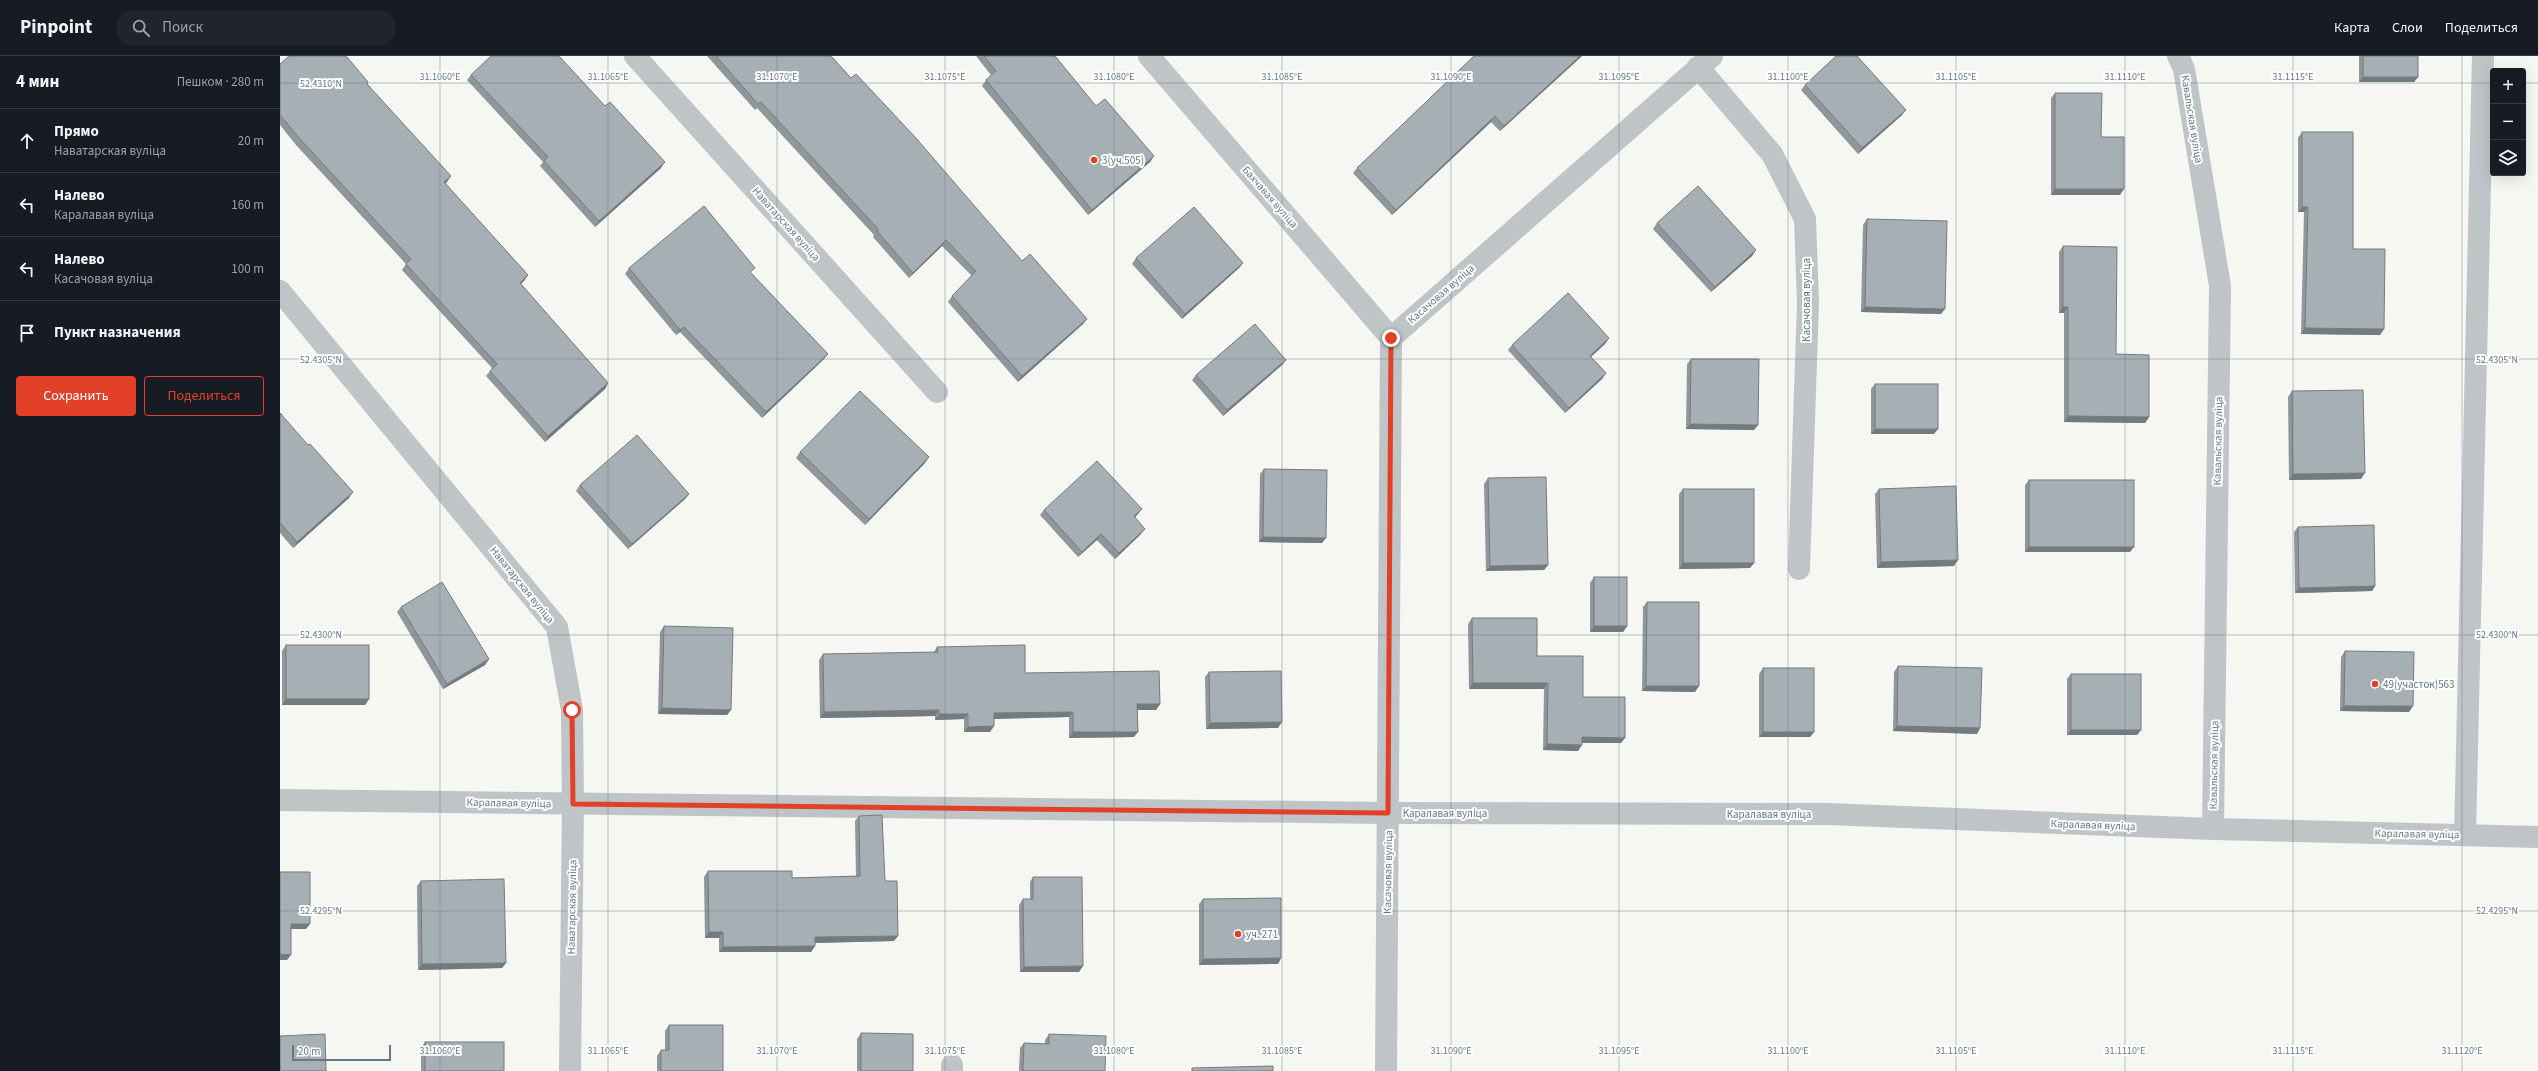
<!DOCTYPE html>
<html lang="ru">
<head>
<meta charset="utf-8">
<style>
  body { margin:0; font-family:"Source Sans 3",sans-serif; background:#20242c; color:#f1f3f6 }
  .controls { position:absolute; right:12px; top:12px; display:grid; overflow:hidden; border-radius:4px; box-shadow:0 4px 16px #0002 }
  .controls button { width:36px; height:36px; display:grid; place-items:center; padding:0; border:0; border-bottom:1px solid #363941; background:#171b24; color:#f1f3f6; font:20px sans-serif }
  .scale { position:absolute; left:12px; bottom:10px; width:99px; box-sizing:border-box; padding-left:4px; border:2px solid #657984; border-top:0; font-size:11px; line-height:14px; white-space:nowrap; color:#657984; -webkit-text-stroke:3px #fff; paint-order:stroke }
  .stop { position:absolute; width:12px; height:12px; margin:-9px; border:3px solid #e24127; border-radius:50%; background:#fff }
  .stop.end { background:#e24127; border-color:#fff; box-shadow:0 1px 4px #0008 }
  .list { margin:0; padding:0; list-style:none }
  h2 { display:flex; justify-content:space-between; align-items:center; height:52px; margin:0; padding:0 16px; font-size:17px }
  h2 small { font-size:13px; font-weight:400; color:#9ea1a6 }
  .list li { display:grid; grid-template-columns:26px 1fr auto; gap:12px; align-items:center; box-sizing:border-box; height:64px; padding:0 16px; border-top:1px solid #363941 }
  .list b { display:block; font-size:15px; white-space:nowrap }
  .list p { margin:0; font-size:13px; white-space:nowrap; color:#9ea1a6 }
  .list em { font-size:13px; font-style:normal; color:#9ea1a6 }
  .actions { display:flex; gap:8px; padding:12px 16px }
  .actions a { flex:1; padding:9px 0; border:1px solid #e24127; border-radius:4px; text-align:center; font-size:14px; color:#e24127 }
  .actions .main { background:#e24127; color:#fff }
  .icon { flex:none; width:22px; height:22px; fill:none; stroke:currentColor; stroke-width:2; stroke-linecap:round; stroke-linejoin:round }
  .map { position:relative; flex:none; width:2258px; height:1015px; overflow:hidden }
  header { display:flex; align-items:center; gap:24px; box-sizing:border-box; height:56px; padding:0 20px; background:#171b24; border-bottom:1px solid #363941 }
  header strong { font-size:19px }
  nav { display:flex; gap:22px; margin-inline-start:auto; font-size:14px }
  .search { width:280px; height:36px; background:#20242c; display:flex; align-items:center; gap:10px; box-sizing:border-box; padding:0 14px; border-radius:22px; color:#9ea1a6; font-size:15px }
  main { display:flex }
  aside { flex:1; background:#171b24 }
  .map>svg:first-child { display:block }
  .lines { fill:none; stroke-linecap:round; stroke-linejoin:round }
  .minor { stroke:#bfc4c7; stroke-width:22 }
  .wall { fill:#8f979b }
  .shaded-wall { fill:#747b7e }
  .building { fill:#a6b0b4; stroke:#747b7e }
  .route { stroke:#e24127; stroke-width:5 }
  .ticks { fill:none; stroke:#657984; stroke-width:1; stroke-opacity:0.45 }
  .poi-dot { fill:#e24127; stroke:#fff; stroke-width:1.5 }
  .labels { text-anchor:middle; dominant-baseline:central; stroke-width:4; stroke-linejoin:round; paint-order:stroke }
  .street-label { font-size:11px; fill:#657984; stroke:#fff }
  .poi-label { font-size:11px; fill:#657984; stroke:#fff; text-anchor:start }
  .ticks-label { font-size:10px; text-anchor:middle; fill:#657984; stroke:#fff; stroke-width:4; stroke-linejoin:round; paint-order:stroke }
</style>
</head>
<body>
<header>
<strong>Pinpoint</strong>
<div class="search"><svg class="icon" aria-label="search" viewBox="0 0 24 24"><circle cx="10" cy="10" r="6"/><path d="M15 15l6 6"/></svg>Поиск</div>
<nav><a>Карта</a><a>Слои</a><a>Поделиться</a></nav>
</header>
<main>
<aside>
<h2>4 мин<small>Пешком · 280 m</small></h2>
<ul class="list">
<li><svg class="icon" aria-label="ahead" viewBox="0 0 24 24"><path d="M12 20V5M6 11l6-6 6 6"/></svg><div><b>Прямо</b><p>Наватарская вуліца</p></div><em>20 m</em></li>
<li><svg class="icon" aria-label="left" viewBox="0 0 24 24"><path d="M17 20v-9H6M10 6l-5 5 5 5"/></svg><div><b>Налево</b><p>Каралавая вуліца</p></div><em>160 m</em></li>
<li><svg class="icon" aria-label="left" viewBox="0 0 24 24"><path d="M17 20v-9H6M10 6l-5 5 5 5"/></svg><div><b>Налево</b><p>Касачовая вуліца</p></div><em>100 m</em></li>
<li><svg class="icon" aria-label="arrive" viewBox="0 0 24 24"><path d="M6 21V4h12l-3 4 3 4H6"/></svg><div><b>Пункт назначения</b></div></li>
</ul>
<div class="actions"><a class="main">Сохранить</a><a>Поделиться</a></div>
</aside>
<div class="map">
<svg width="2258" height="1015" viewBox="0 0 2258 1015">
  <rect width="100%" height="100%" fill="#f6f6f3"/>
  <g class="lines">
    <!-- minor -->
    <g class="minor">
      <polyline points="355,0 657,336"/>
      <polyline points="869,0 1111,282"/>
      <polyline points="1898,0 1904,13 1940,230 1933,773"/>
      <polyline points="1418,11 1492,98 1525,163 1528,247 1519,513"/>
      <polyline points="0,235 277,571 292,654 293,748 290,1015"/>
      <polyline points="0,744 1108,757 1547,758 1933,773 2258,781"/>
      <polyline points="2185,779 2203,0"/>
      <polyline points="672,1015 672,1009"/>
      <polyline points="1106,1015 1111,282 1432,0"/>
    </g>
  </g>
  <!-- wall -->
  <g class="wall">
    <polygon points="427,0 551,0 571,22 742,205 807,263 803,268 738,326 668,246 672,240 692,220 662,190 629,222 593,181 594,179 477,52 475,54"/>
    <polygon points="696,0 775,0 816,50 874,100 870,106 808,159 702,30 706,24 711,19"/>
    <polygon points="1194,0 1302,0 1220,75 1211,66 1112,159 1073,117 1077,112"/>
    <polygon points="2079,0 2138,0 2138,21 2134,26 2079,26"/>
    <polygon points="0,8 88,26 87,28 167,126 165,128 248,219 244,225 241,228 328,327 325,333 265,386 206,320 210,315 212,312 122,214 126,208 16,89 0,69"/>
    <polygon points="191,19 381,112 315,171 260,110 263,106 187,24"/>
    <polygon points="1525,29 1622,59 1578,98 1521,34"/>
    <polygon points="1775,37 1821,81 1840,139 1771,139 1771,42"/>
    <polygon points="2022,76 2073,193 2104,273 2100,279 2021,278 2024,156 2018,156 2018,82"/>
    <polygon points="1587,163 1661,258 1581,256 1583,169"/>
    <polygon points="1377,167 1476,194 1472,200 1431,236 1373,173"/>
    <polygon points="1783,190 1836,298 1869,361 1865,367 1784,366 1784,257 1779,257 1779,196"/>
    <polygon points="856,202 963,207 959,212 902,263 852,208"/>
    <polygon points="349,212 471,218 548,298 544,303 482,362 400,276 396,279 345,218"/>
    <polygon points="1329,282 1325,288 1311,301 1326,317 1322,323 1285,357 1228,294 1232,289"/>
    <polygon points="1411,303 1474,374 1406,373 1407,308"/>
    <polygon points="1006,304 1002,309 943,360 912,324 916,319"/>
    <polygon points="1595,328 1654,378 1591,378 1591,333"/>
    <polygon points="2012,335 2081,423 2009,424 2008,341"/>
    <polygon points="0,357 69,442 13,492 0,477"/>
    <polygon points="520,396 645,407 585,469 516,402"/>
    <polygon points="984,413 1042,487 979,486 980,418"/>
    <polygon points="1208,422 1268,509 1264,514 1206,515 1204,428"/>
    <polygon points="1749,424 1850,496 1745,496 1745,429"/>
    <polygon points="300,429 409,438 405,443 348,493 296,435"/>
    <polygon points="1403,433 1474,507 1470,512 1399,513 1399,438"/>
    <polygon points="1599,433 1674,510 1597,512 1595,438"/>
    <polygon points="862,453 855,461 861,478 835,503 817,484 798,501 760,459 764,454"/>
    <polygon points="2018,471 2095,530 2092,535 2015,537 2014,476"/>
    <polygon points="1314,521 1347,570 1343,576 1310,576 1310,527"/>
    <polygon points="1367,546 1415,636 1362,635 1363,551"/>
    <polygon points="121,551 209,603 205,609 163,633 117,556"/>
    <polygon points="1192,562 1257,600 1303,641 1341,687 1302,687 1298,695 1263,694 1264,633 1189,633 1188,568"/>
    <polygon points="384,570 451,654 447,659 378,658 380,576"/>
    <polygon points="6,589 89,643 85,649 2,649 2,595"/>
    <polygon points="657,591 745,617 880,648 876,654 857,654 854,681 789,682 789,661 714,663 714,670 710,676 684,676 684,663 655,664 655,660 540,662 539,604 543,598 654,596"/>
    <polygon points="2065,595 2129,656 2060,655 2061,601"/>
    <polygon points="1618,610 1700,672 1697,678 1613,675 1614,616"/>
    <polygon points="1483,612 1534,676 1530,681 1479,681 1479,618"/>
    <polygon points="929,616 998,672 926,673 925,621"/>
    <polygon points="1791,618 1861,674 1857,679 1787,679 1787,623"/>
    <polygon points="579,760 605,825 614,885 535,887 535,890 531,896 439,896 439,882 425,882 424,821 428,815 512,822 576,820 575,765"/>
    <polygon points="753,821 799,916 740,916 739,849 743,843 750,843 750,826"/>
    <polygon points="141,825 226,907 222,912 138,914 137,830"/>
    <polygon points="923,843 1001,902 998,908 919,909 919,848"/>
    <polygon points="389,969 443,1015 377,1015 377,1000 381,994 385,994 385,975"/>
    <polygon points="581,977 633,1015 577,1015 577,983"/>
    <polygon points="769,978 825,1015 739,1015 740,992 744,987 765,988 765,984"/>
    <polygon points="145,986 224,1015 141,1015 141,992"/>
  </g>
  <!-- shaded-wall -->
  <g class="shaded-wall">
    <polygon points="1300,0 1302,0 1220,75 1224,70"/>
    <polygon points="2083,21 2138,21 2134,26 2079,26"/>
    <polygon points="1626,54 1622,59 1578,98 1582,92"/>
    <polygon points="1215,60 1211,66 1112,159 1116,154"/>
    <polygon points="874,100 870,106 808,159 812,154"/>
    <polygon points="385,106 381,112 315,171 319,165"/>
    <polygon points="171,120 167,126 160,132 164,126"/>
    <polygon points="1775,133 1844,133 1840,139 1771,139"/>
    <polygon points="2022,151 2028,151 2024,156 2018,156"/>
    <polygon points="666,184 662,190 629,222 633,217"/>
    <polygon points="1476,194 1472,200 1431,236 1435,231"/>
    <polygon points="963,207 959,212 902,263 905,258"/>
    <polygon points="248,219 244,225 236,232 240,227"/>
    <polygon points="1585,251 1665,253 1661,258 1581,256"/>
    <polygon points="1783,251 1788,251 1784,257 1779,257"/>
    <polygon points="807,263 803,268 738,326 742,320"/>
    <polygon points="404,271 400,276 396,279 400,274"/>
    <polygon points="2025,272 2104,273 2100,279 2021,278"/>
    <polygon points="1329,282 1325,288 1306,305 1310,300"/>
    <polygon points="548,298 544,303 482,362 486,356"/>
    <polygon points="1006,304 1002,309 943,360 947,354"/>
    <polygon points="1326,317 1322,323 1285,357 1289,352"/>
    <polygon points="328,327 325,333 265,386 268,380"/>
    <polygon points="1788,360 1869,361 1865,367 1784,366"/>
    <polygon points="1410,368 1478,369 1474,374 1406,373"/>
    <polygon points="1595,373 1658,373 1654,378 1591,378"/>
    <polygon points="649,401 645,407 585,469 589,463"/>
    <polygon points="2085,417 2081,423 2009,424 2013,418"/>
    <polygon points="73,436 69,442 13,492 17,486"/>
    <polygon points="409,438 405,443 348,493 352,488"/>
    <polygon points="862,453 858,458 850,466 854,460"/>
    <polygon points="865,473 861,478 835,503 839,497"/>
    <polygon points="821,478 817,484 798,501 802,496"/>
    <polygon points="983,481 1046,482 1042,487 979,486"/>
    <polygon points="1749,491 1854,491 1850,496 1745,496"/>
    <polygon points="1678,504 1674,510 1597,512 1601,506"/>
    <polygon points="1403,507 1474,507 1470,512 1399,513"/>
    <polygon points="1268,509 1264,514 1206,515 1210,510"/>
    <polygon points="2095,530 2092,535 2015,537 2019,532"/>
    <polygon points="1314,570 1347,570 1343,576 1310,576"/>
    <polygon points="209,603 205,609 163,633 167,628"/>
    <polygon points="1193,627 1268,627 1264,633 1189,633"/>
    <polygon points="1366,630 1419,630 1415,636 1362,635"/>
    <polygon points="6,643 89,643 85,649 2,649"/>
    <polygon points="857,648 880,648 876,654 853,654"/>
    <polygon points="2064,650 2133,650 2129,656 2060,655"/>
    <polygon points="382,652 451,654 447,659 378,658"/>
    <polygon points="659,654 655,660 540,662 544,656"/>
    <polygon points="793,656 789,661 710,663 714,657"/>
    <polygon points="659,658 688,658 684,663 655,664"/>
    <polygon points="1002,666 998,672 926,673 930,667"/>
    <polygon points="714,670 710,676 684,676 688,671"/>
    <polygon points="1617,670 1700,672 1697,678 1613,675"/>
    <polygon points="1791,674 1861,674 1857,679 1787,679"/>
    <polygon points="793,676 858,676 854,681 789,682"/>
    <polygon points="1483,676 1534,676 1530,681 1479,681"/>
    <polygon points="1302,681 1345,682 1341,687 1298,687"/>
    <polygon points="1267,688 1302,689 1298,695 1263,694"/>
    <polygon points="11,868 30,868 26,873 7,873"/>
    <polygon points="429,876 443,876 439,882 425,882"/>
    <polygon points="618,880 614,885 531,887 535,881"/>
    <polygon points="535,890 531,896 439,896 443,891"/>
    <polygon points="0,898 11,899 7,904 0,904"/>
    <polygon points="1001,902 998,908 919,909 923,903"/>
    <polygon points="226,907 222,912 138,914 142,908"/>
    <polygon points="803,910 799,916 740,916 744,911"/>
  </g>
  <!-- building -->
  <g class="building">
    <polygon points="9,0 66,0 88,26 87,28 171,120 164,126 248,219 240,227 328,327 268,380 210,315 217,308 126,208 131,203 20,83 0,59 0,8"/>
    <polygon points="211,0 279,0 325,50 330,46 385,106 319,165 264,105 268,101 191,19"/>
    <polygon points="436,0 551,0 571,22 576,18 635,81 742,205 750,198 807,263 742,320 672,240 696,215 666,184 633,217 597,175 599,174 481,46 478,48"/>
    <polygon points="704,0 775,0 816,50 825,43 874,100 812,154 706,24 716,15"/>
    <polygon points="1194,0 1300,0 1224,70 1215,60 1116,154 1077,112"/>
    <polygon points="1556,0 1577,0 1626,54 1582,92 1525,29"/>
    <rect x="2083" y="0" width="55" height="21"/>
    <polygon points="1775,37 1822,37 1821,81 1844,81 1844,133 1775,133"/>
    <polygon points="2022,76 2073,76 2073,193 2105,193 2104,273 2025,272 2028,151 2022,151"/>
    <polygon points="1418,130 1476,194 1435,231 1377,167"/>
    <polygon points="424,150 475,212 470,216 548,298 486,356 404,271 400,274 349,212"/>
    <polygon points="914,151 963,207 905,258 856,202"/>
    <polygon points="1587,163 1667,165 1665,253 1585,251"/>
    <polygon points="1783,190 1837,191 1836,298 1869,299 1869,361 1788,360 1788,251 1783,251"/>
    <polygon points="1288,237 1329,282 1310,300 1326,317 1289,352 1232,289"/>
    <polygon points="975,268 1006,304 947,354 916,319"/>
    <polygon points="1411,303 1479,303 1478,369 1410,368"/>
    <rect x="1595" y="328" width="63" height="45"/>
    <polygon points="2083,334 2085,417 2013,418 2012,335"/>
    <polygon points="580,335 649,401 589,463 520,396"/>
    <polygon points="0,357 28,389 30,388 73,436 17,486 0,467"/>
    <polygon points="357,379 409,438 352,488 300,429"/>
    <polygon points="817,405 862,453 854,460 865,473 839,497 821,478 802,496 764,454"/>
    <polygon points="984,413 1047,414 1046,482 983,481"/>
    <polygon points="1266,421 1268,509 1210,510 1208,422"/>
    <rect x="1749" y="424" width="105" height="67"/>
    <polygon points="1676,430 1678,504 1601,506 1599,433"/>
    <rect x="1403" y="433" width="71" height="74"/>
    <polygon points="2094,469 2095,530 2019,532 2018,471"/>
    <rect x="1314" y="521" width="33" height="49"/>
    <polygon points="162,526 209,603 167,628 121,551"/>
    <polygon points="1367,546 1419,546 1419,630 1366,630"/>
    <polygon points="1192,562 1257,562 1257,600 1303,600 1303,641 1345,641 1345,682 1302,681 1302,689 1267,688 1268,627 1193,627"/>
    <polygon points="384,570 453,572 451,654 382,652"/>
    <rect x="6" y="589" width="83" height="54"/>
    <polygon points="745,589 745,617 879,615 880,648 857,648 858,676 793,676 793,656 714,657 714,670 688,671 688,658 659,658 659,654 544,656 543,598 658,596 657,591"/>
    <polygon points="2065,595 2134,596 2133,650 2064,650"/>
    <polygon points="1618,610 1702,612 1700,672 1617,670"/>
    <rect x="1483" y="612" width="51" height="64"/>
    <polygon points="1001,615 1002,666 930,667 929,616"/>
    <rect x="1791" y="618" width="70" height="56"/>
    <polygon points="602,759 605,825 617,825 618,880 535,881 535,890 443,891 443,876 429,876 428,815 512,815 512,822 580,820 579,760"/>
    <polygon points="0,816 30,816 30,868 11,868 11,899 0,898"/>
    <polygon points="753,821 802,821 803,910 744,911 743,843 753,843"/>
    <polygon points="224,823 226,907 142,908 141,825"/>
    <polygon points="1001,842 1001,902 923,903 923,843"/>
    <polygon points="389,969 443,969 443,1015 381,1015 381,994 389,994"/>
    <polygon points="581,977 633,978 633,1015 581,1015"/>
    <polygon points="45,978 46,1015 0,1015 0,980"/>
    <polygon points="769,978 826,980 825,1015 743,1015 744,987 769,988"/>
    <rect x="145" y="986" width="79" height="29"/>
    <polygon points="993,1010 993,1015 912,1015 912,1012"/>
  </g>
  <g class="lines">
    <!-- route -->
    <polyline class="route" points="292,654 293,748 1108,757 1111,282"/>
  </g>
  <!-- ticks -->
  <path class="ticks" d="M160 0V1015M328 0V1015M497 0V1015M665 0V1015M834 0V1015M1002 0V1015M1171 0V1015M1339 0V1015M1508 0V1015M1676 0V1015M1845 0V1015M2013 0V1015M2182 0V1015M0 27H2213M2243 27H2258M0 303H2258M0 579H2258M0 855H2258"/>
  <!-- markers -->
  <g class="poi-dot">
    <circle cx="814" cy="104" r="4"/>
    <circle cx="2095" cy="628" r="4"/>
    <circle cx="958" cy="878" r="4"/>
  </g>
  <g class="labels">
    <!-- street labels -->
    <g class="street-label">
      <text transform="translate(1912 63) rotate(81)">Кавальская вуліца</text>
      <text transform="translate(990 141) rotate(49)">Бахчавая вуліца</text>
      <text transform="translate(506 168) rotate(48)">Наватарская вуліца</text>
      <text transform="translate(1161 238) rotate(-41)">Касачовая вуліца</text>
      <text transform="translate(1526 244) rotate(-90)">Касачовая вуліца</text>
      <text transform="translate(1938 385) rotate(-89)">Кавальская вуліца</text>
      <text transform="translate(242 529) rotate(51)">Наватарская вуліца</text>
      <text transform="translate(1934 709) rotate(-89)">Кавальская вуліца</text>
      <text transform="translate(229 747) rotate(1)">Каралавая вуліца</text>
      <text x="1165" y="757">Каралавая вуліца</text>
      <text x="1489" y="758">Каралавая вуліца</text>
      <text transform="translate(1813 769) rotate(2)">Каралавая вуліца</text>
      <text transform="translate(2137 778) rotate(1)">Каралавая вуліца</text>
      <text transform="translate(1108 816) rotate(-89)">Касачовая вуліца</text>
      <text transform="translate(292 851) rotate(-89)">Наватарская вуліца</text>
    </g>
    <!-- poi labels -->
    <g class="poi-label">
      <text x="822" y="104">3(уч.505)</text>
      <text x="2103" y="628">49(участок)563</text>
      <text x="966" y="878">уч. 271</text>
    </g>
  </g>
  <g class="ticks-label">
    <text x="160" y="24">31.1060°E</text>
    <text x="328" y="24">31.1065°E</text>
    <text x="497" y="24">31.1070°E</text>
    <text x="665" y="24">31.1075°E</text>
    <text x="834" y="24">31.1080°E</text>
    <text x="1002" y="24">31.1085°E</text>
    <text x="1171" y="24">31.1090°E</text>
    <text x="1339" y="24">31.1095°E</text>
    <text x="1508" y="24">31.1100°E</text>
    <text x="1676" y="24">31.1105°E</text>
    <text x="1845" y="24">31.1110°E</text>
    <text x="2013" y="24">31.1115°E</text>
    <text x="41" y="31">52.4310°N</text>
    <text x="41" y="307">52.4305°N</text>
    <text x="2217" y="307">52.4305°N</text>
    <text x="41" y="582">52.4300°N</text>
    <text x="2217" y="582">52.4300°N</text>
    <text x="41" y="858">52.4295°N</text>
    <text x="2217" y="858">52.4295°N</text>
    <text x="160" y="998">31.1060°E</text>
    <text x="328" y="998">31.1065°E</text>
    <text x="497" y="998">31.1070°E</text>
    <text x="665" y="998">31.1075°E</text>
    <text x="834" y="998">31.1080°E</text>
    <text x="1002" y="998">31.1085°E</text>
    <text x="1171" y="998">31.1090°E</text>
    <text x="1339" y="998">31.1095°E</text>
    <text x="1508" y="998">31.1100°E</text>
    <text x="1676" y="998">31.1105°E</text>
    <text x="1845" y="998">31.1110°E</text>
    <text x="2013" y="998">31.1115°E</text>
    <text x="2182" y="998">31.1120°E</text>
  </g>
</svg>
<div class="controls">
<button>+</button>
<button>−</button>
<button><svg class="icon" aria-label="layers" viewBox="0 0 24 24"><path d="M12 4l9 5-9 5-9-5zM3 14l9 5 9-5"/></svg></button>
</div>
<div class="scale">20 m</div>
<div class="stop" style="left:292px;top:654px"></div>
<div class="stop end" style="left:1111px;top:282px"></div>
</div>
</main>
</body>
</html>
